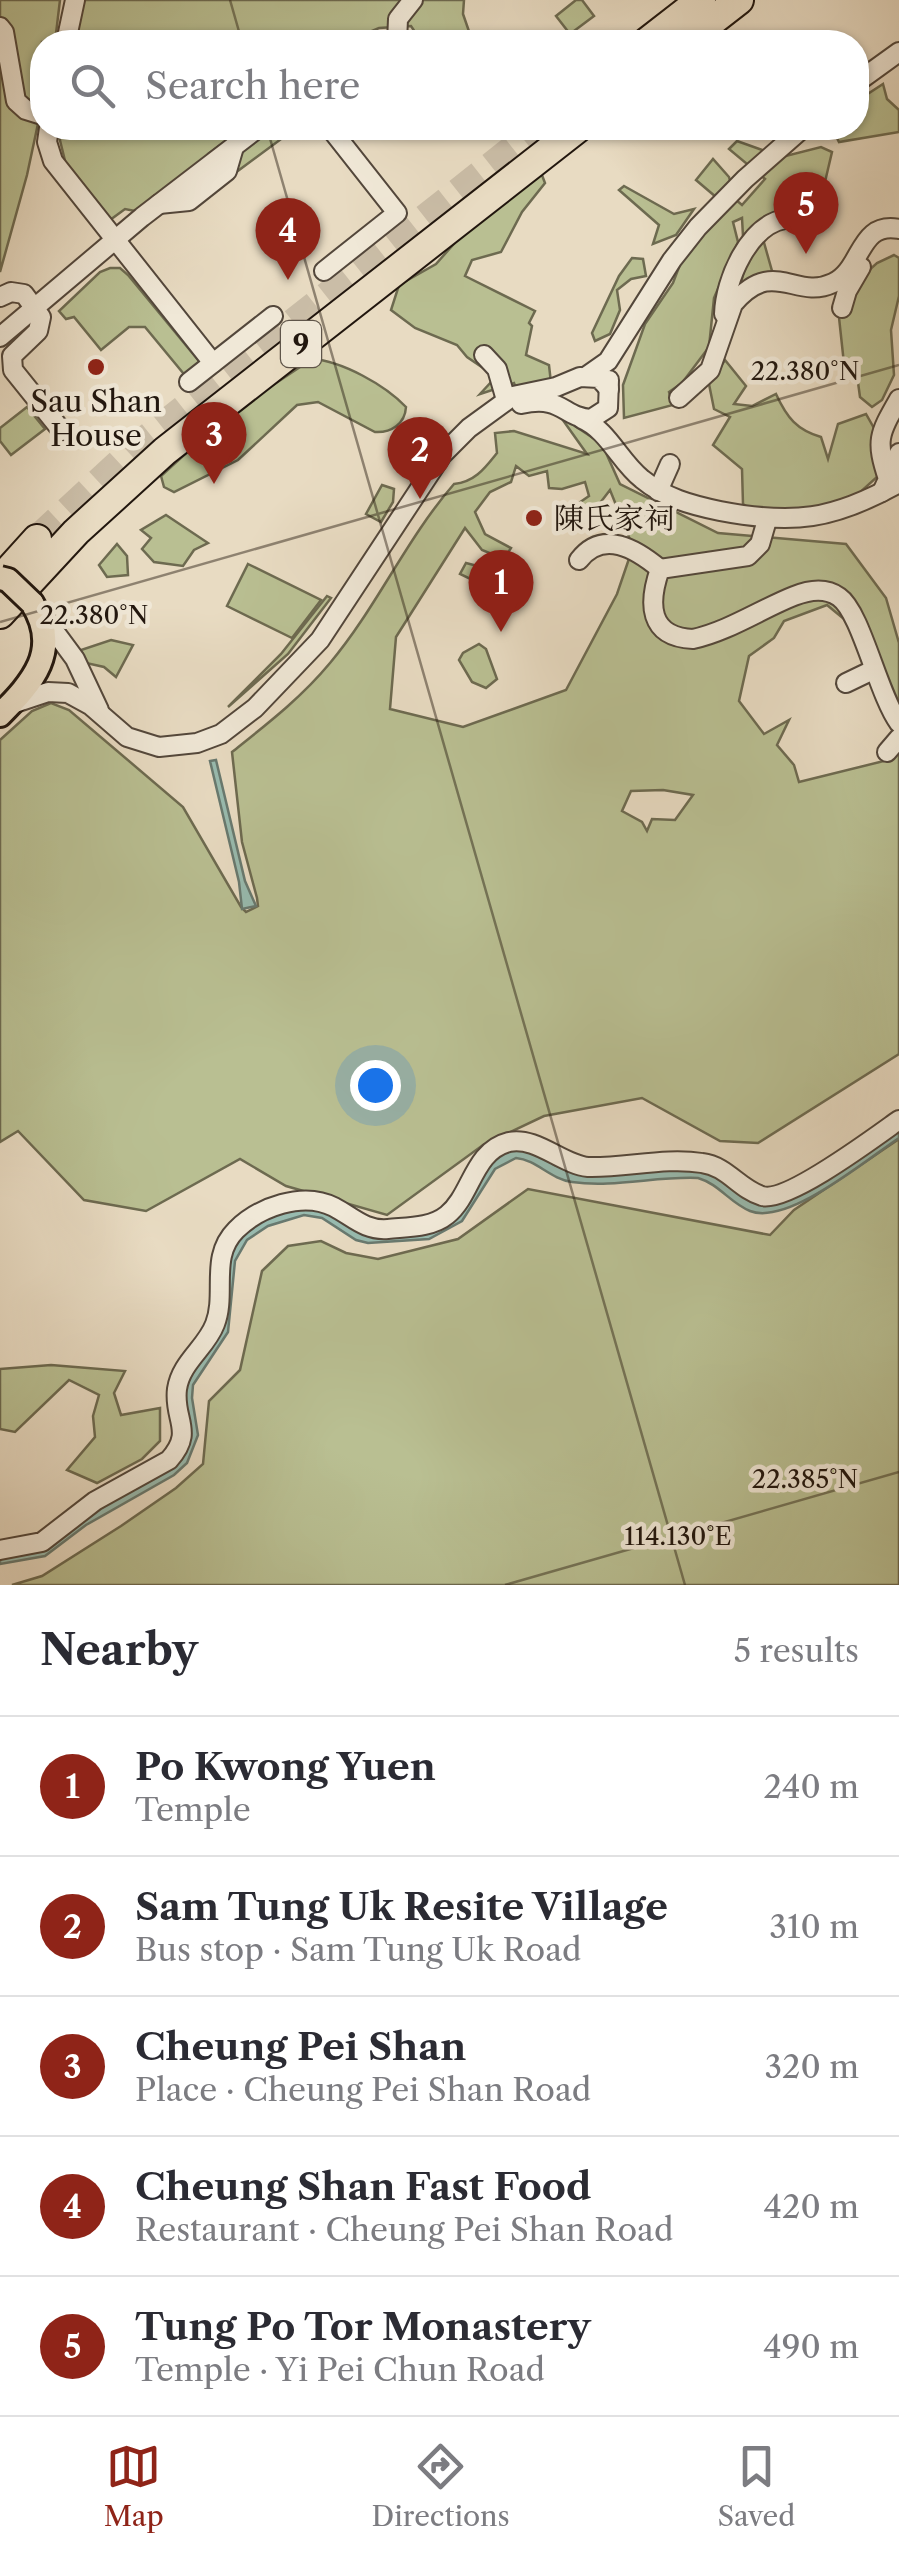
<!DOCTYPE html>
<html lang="en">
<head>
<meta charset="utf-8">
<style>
  body { margin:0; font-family:"Libre Caslon Text","Noto Serif TC",serif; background:#f7f7f7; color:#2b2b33 }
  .you { position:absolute; left:375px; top:1085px; width:35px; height:35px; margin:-25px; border:8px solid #fff; border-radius:50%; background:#1a73e8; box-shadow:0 0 0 15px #1a73e833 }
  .badge { display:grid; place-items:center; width:65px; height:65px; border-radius:50%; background:#8f2418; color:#fff; font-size:32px; font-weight:700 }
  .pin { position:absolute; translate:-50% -82px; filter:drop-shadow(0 2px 5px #0008) }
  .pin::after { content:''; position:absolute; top:52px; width:35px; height:30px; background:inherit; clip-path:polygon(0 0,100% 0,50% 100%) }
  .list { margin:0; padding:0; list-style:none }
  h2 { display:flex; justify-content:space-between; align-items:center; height:130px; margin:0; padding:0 40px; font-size:42px }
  h2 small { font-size:32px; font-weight:400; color:#7c7c81 }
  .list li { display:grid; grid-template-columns:65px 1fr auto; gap:30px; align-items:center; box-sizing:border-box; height:140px; padding:0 40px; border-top:2px solid #e1e1e2 }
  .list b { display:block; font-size:38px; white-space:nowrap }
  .list p { margin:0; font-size:32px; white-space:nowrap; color:#7c7c81 }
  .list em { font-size:32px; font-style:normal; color:#7c7c81 }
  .icon { flex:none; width:55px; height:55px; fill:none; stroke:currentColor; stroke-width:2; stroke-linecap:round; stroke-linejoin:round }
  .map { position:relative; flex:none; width:899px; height:1585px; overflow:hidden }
  .search { position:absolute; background:#fff; box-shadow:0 2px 8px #0004; left:30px; right:30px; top:30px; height:110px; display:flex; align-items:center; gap:25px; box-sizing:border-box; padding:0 35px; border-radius:40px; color:#7c7c81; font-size:38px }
  .sheet { height:830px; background:#fff }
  nav { display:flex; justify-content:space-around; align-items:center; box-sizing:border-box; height:140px; border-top:2px solid #e1e1e2; background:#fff; font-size:28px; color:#7c7c81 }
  nav a { display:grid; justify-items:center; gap:5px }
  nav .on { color:#8f2418 }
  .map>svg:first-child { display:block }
  .green { fill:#b9bf92; stroke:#6d6a50; stroke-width:2.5; fill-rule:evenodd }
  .water { fill:#98bbaf; stroke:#68796f; stroke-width:2.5 }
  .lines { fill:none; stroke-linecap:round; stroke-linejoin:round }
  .highway-tunnel { stroke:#cabda7; stroke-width:28; stroke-dasharray:28 14; stroke-linecap:butt }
  .minor-casing { stroke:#53473b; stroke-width:22 }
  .major-casing { stroke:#21160e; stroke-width:28 }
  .highway-casing { stroke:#21160e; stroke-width:32 }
  .minor { stroke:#f0e8d7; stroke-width:18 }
  .major { stroke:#e8dbc2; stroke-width:22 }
  .highway { stroke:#e8dbc2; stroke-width:28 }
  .major-bridge-casing { stroke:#21160e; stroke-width:28; stroke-linecap:butt }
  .major-bridge { stroke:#e8dbc2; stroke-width:22 }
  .ticks { fill:none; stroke:#21160e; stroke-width:2.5; stroke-opacity:0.45 }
  .poi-dot { fill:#8f2418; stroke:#f0e8d7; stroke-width:4 }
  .labels { text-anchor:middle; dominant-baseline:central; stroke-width:9; stroke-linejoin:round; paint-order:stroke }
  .shield { fill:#f0e8d7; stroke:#5f554a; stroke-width:2.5 }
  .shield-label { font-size:28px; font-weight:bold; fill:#21160e }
  .poi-label { font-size:30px; fill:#21160e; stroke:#f0e8d7 }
  .ticks-label { font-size:25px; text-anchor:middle; fill:#21160e; stroke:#f0e8d7; stroke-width:9; stroke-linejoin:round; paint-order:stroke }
</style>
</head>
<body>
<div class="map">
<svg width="899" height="1585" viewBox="0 0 899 1585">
  <rect width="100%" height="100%" fill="#e8dbc2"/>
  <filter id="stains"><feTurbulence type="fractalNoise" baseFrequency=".002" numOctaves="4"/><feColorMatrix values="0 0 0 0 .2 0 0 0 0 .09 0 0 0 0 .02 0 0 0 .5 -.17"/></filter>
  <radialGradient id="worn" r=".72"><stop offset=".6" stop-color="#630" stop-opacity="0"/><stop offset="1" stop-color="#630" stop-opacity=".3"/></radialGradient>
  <!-- green -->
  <g class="green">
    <polygon points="0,0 60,0 55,42 42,42 41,109 22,103 0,22"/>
    <polygon points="81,0 464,0 463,14 472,40 415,32 411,26 379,28 346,42 71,42"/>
    <polygon points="576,0 582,0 594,16 570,34 556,16"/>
    <polygon points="0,32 9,97 39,119 27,175 0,272"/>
    <polygon points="883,84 887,99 899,110 899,132 839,142 832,128 856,128 857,101"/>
    <polygon points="57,128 243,128 208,154 200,180 166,206 135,211 125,209 110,220 67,169"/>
    <polygon points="268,128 296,128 235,173 234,153"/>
    <path d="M737 141 782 157 821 147 832 152 824 186 811 209C781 204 766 218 743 236L742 218 733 222 738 242 714 298 709 347 682 383 669 392 673 405 624 418 623 385 645 324 673 283 684 254 723 203 696 180 713 159 729 177 735 199 742 205 765 179 729 149Z"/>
    <polygon points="540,170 545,183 522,212 501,252 472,260 465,276 535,311 529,323 532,326 526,355 549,365 551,383 516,388 514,383 480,394 492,381 489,372 467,357 457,345 415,328 391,310 399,285 436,264 468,228"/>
    <polygon points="624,186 674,214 694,209 676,235 653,244 659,225 619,190"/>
    <polygon points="763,239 774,278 738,293 746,264"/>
    <polygon points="894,255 899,258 899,296 891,330 894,375 882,400 872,407 860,397 857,375 845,373 837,299 877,263"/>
    <polygon points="632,258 643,259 646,276 631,279 617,290 620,310 610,334 595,341 592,333 619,276"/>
    <polygon points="110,268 120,268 128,275 203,366 188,379 145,327 129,327 101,350 74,317 66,319 59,311 100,272"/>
    <path d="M312 359C342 361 385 385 406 407 405 424 391 433 375 432L318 402 297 405 238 460 174 492 164 487 161 476 228 415Z"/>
    <path d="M725 360 746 386 734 404 752 406 776 394C787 418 797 430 821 437L828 459 838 424 866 414 879 437 877 477 856 496 776 527 743 504 742 469 713 445 730 417 714 409 709 384Z"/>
    <polygon points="27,407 45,429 11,455 0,441 0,428"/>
    <path d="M560 416 602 444 620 484 718 533 846 544 886 598 899 643V712L844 619 827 605 784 621 774 638 749 656 739 701 764 734 789 720 777 745 794 765 799 782 892 759 899 750V1054L758 1143 720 1141 642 1098 544 1116 483 1145 387 1215 286 1186 240 1159 146 1211 84 1200 18 1131 0 1142V740L32 711 51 703 69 710 183 807 241 907 246 912 258 906 257 898 242 842 232 752C267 724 301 698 330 663 377 607 406 539 454 484 475 482 485 468 497 453L495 433 514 431 587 454ZM516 466 529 476 547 471 549 488 562 489 585 482 589 496 560 516 580 529 610 490 633 547 617 594 566 690 463 727 390 709 396 637 465 528 482 550 504 559 511 548 485 534 475 512 490 492 511 482ZM663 790 693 795 675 820 652 819 647 831 642 822 622 811 631 791Z"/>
    <polygon points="382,485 394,489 393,502 381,522 366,514"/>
    <polygon points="166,515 208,543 194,550 183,566 154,562 142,549 151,538 141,530"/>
    <polygon points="117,544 127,556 128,575 107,577 99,565"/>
    <polygon points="466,563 516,576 510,591 483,585 460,574"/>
    <polygon points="248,564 321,600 292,638 227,606"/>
    <polygon points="327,596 331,598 288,654 228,707 281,654"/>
    <polygon points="111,640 133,645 116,677 104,667 86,663 81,650"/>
    <polygon points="479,644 486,649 497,679 486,688 472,682 459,660 463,653"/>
    <polygon points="899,1139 899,1585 12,1585 42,1576 121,1526 176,1488 203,1464 209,1401 240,1370 262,1271 288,1246 321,1241 346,1253 378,1259 458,1239 528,1189 770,1235 794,1210"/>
    <polygon points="51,1365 125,1371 114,1393 121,1415 160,1408 160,1441 142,1459 97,1483 67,1470 95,1437 93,1416 99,1395 69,1380 15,1432 0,1429 0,1369"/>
  </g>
  <!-- water -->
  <g class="water">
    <polygon points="216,760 245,881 256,906 242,909 239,882 210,761"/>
    <path d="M899 1124V1138C867 1159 788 1226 750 1211 730 1203 719 1184 698 1178 657 1176 614 1188 572 1182 550 1179 537 1160 516 1158L495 1169 462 1221 429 1239 368 1243 356 1240 322 1218 304 1215 268 1226 247 1240 235 1261 228 1332 193 1385 192 1398 198 1435 187 1463 174 1475 86 1525 45 1556 0 1564V1553L85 1511 170 1464 181 1388 207 1345 232 1242 269 1213 315 1204 350 1223 438 1224 483 1164 505 1148 536 1151 554 1165 573 1172 700 1166 760 1202Z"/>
  </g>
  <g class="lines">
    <!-- highway-tunnel -->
    <polyline class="highway-tunnel" points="37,539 142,442 539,128"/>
    <defs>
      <g id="minor">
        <polyline points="0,27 4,32 16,101 26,110 42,115"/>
        <polyline points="66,42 75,0"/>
        <polyline points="392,42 433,42"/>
        <polyline points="397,42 398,19 413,0"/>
        <polyline points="856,83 899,52"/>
        <polyline points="49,128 47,142 53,161 213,363"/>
        <polyline points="159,204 189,201 227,171 234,147"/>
        <polyline points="324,271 397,213 330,128"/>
        <polyline points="0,297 11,292 24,294 41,317 38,331 12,356 13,370 62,431"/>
        <polyline points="842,308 847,291 861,267"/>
        <path d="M724 314C725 280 749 225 785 219"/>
        <polyline points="0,337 142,217 258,128"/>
        <polyline points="484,355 497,369 506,400"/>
        <polyline points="588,375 608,361 672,260 698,227 745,179 803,128"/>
        <polyline points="189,382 273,316"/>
        <path d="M679 398 710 370 733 304C774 256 795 301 833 283 863 269 858 221 899 229"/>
        <path d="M521 404C563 395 562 417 591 419L608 408 609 380"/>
        <path d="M582 419C608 430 620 462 642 479 665 498 691 505 720 511 793 525 833 520 899 483"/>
        <polyline points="888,479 899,453"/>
        <polyline points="658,491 670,464"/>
        <path d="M882 492 888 479C875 440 879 434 899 399"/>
        <path d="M767 520 760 544 748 556 660 569C648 603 648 637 693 639 729 631 761 609 794 596 809 590 825 587 839 597 861 612 878 694 899 723"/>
        <path d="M579 560C603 529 636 549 660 569"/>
        <polyline points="41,613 75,659 99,710"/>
        <polyline points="846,683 873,670"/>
        <polyline points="12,704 48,692 68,693 90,705 127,737 159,747 197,743 221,734 255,708 320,640 442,455 469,428 513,396 556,387 580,377 599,378 609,389"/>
        <polyline points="887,752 899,738"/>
        <path d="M0 1550 42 1542 95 1501 169 1460C195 1431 173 1420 177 1389 181 1362 206 1348 215 1324 227 1293 209 1257 236 1230 259 1207 303 1191 334 1207 353 1217 365 1231 388 1229 407 1227 431 1228 447 1215 472 1195 473 1151 509 1142 536 1136 563 1165 588 1167 626 1168 665 1157 702 1163 727 1166 739 1189 762 1196 787 1203 875 1137 899 1120"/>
      </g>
      <path id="major" d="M0 715C32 683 62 650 32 603"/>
      <g id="highway">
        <polyline points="647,42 701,0"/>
        <polyline points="685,42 739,0"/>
        <polyline points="0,580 37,539"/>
        <polyline points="0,614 76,532 165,451 578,128"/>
      </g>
    </defs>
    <!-- minor casing -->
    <use href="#minor" class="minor-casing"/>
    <!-- major casing -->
    <use href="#major" class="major-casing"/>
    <!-- highway casing -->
    <use href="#highway" class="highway-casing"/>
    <!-- minor -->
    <use href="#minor" class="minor"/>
    <!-- major -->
    <use href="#major" class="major"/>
    <!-- highway -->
    <use href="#highway" class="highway"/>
    <defs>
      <polyline id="major-bridge" points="0,578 8,580 32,603"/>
    </defs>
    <!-- major-bridge casing -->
    <use href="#major-bridge" class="major-bridge-casing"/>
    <!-- major-bridge -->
    <use href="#major-bridge" class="major-bridge"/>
  </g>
  <!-- ticks -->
  <path class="ticks" d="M230 0 242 42M267 128 685 1585M0 622 899 365M505 1585 899 1472"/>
  <!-- markers -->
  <g class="poi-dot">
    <circle cx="96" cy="367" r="10"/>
    <circle cx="534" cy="518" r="10"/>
  </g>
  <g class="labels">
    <!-- shield labels -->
    <rect class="shield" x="281" y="321" width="40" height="46" rx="8"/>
    <g class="shield-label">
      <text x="301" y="344">9</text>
    </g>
    <!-- poi labels -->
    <g class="poi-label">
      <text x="96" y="401">Sau Shan<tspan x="96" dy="34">House</tspan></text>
      <text x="554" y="518" text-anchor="start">陳氏家祠</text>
    </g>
  </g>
  <g class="ticks-label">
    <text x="805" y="380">22.380°N</text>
    <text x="94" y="624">22.380°N</text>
    <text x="805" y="1488">22.385°N</text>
    <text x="678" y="1545">114.130°E</text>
  </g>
  <rect width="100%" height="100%" filter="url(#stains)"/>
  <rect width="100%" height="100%" fill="url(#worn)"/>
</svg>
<div class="you"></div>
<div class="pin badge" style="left:501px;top:632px">1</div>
<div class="pin badge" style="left:420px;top:499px">2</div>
<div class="pin badge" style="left:214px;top:484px">3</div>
<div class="pin badge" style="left:288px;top:280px">4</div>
<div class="pin badge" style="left:806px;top:254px">5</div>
<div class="search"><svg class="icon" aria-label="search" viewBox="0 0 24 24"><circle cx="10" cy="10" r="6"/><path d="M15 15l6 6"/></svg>Search here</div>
</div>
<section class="sheet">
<h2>Nearby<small>5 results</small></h2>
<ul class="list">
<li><span class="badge">1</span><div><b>Po Kwong Yuen</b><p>Temple</p></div><em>240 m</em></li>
<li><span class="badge">2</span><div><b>Sam Tung Uk Resite Village</b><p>Bus stop · Sam Tung Uk Road</p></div><em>310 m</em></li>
<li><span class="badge">3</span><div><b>Cheung Pei Shan</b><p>Place · Cheung Pei Shan Road</p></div><em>320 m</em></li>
<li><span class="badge">4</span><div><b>Cheung Shan Fast Food</b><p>Restaurant · Cheung Pei Shan Road</p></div><em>420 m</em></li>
<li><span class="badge">5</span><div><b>Tung Po Tor Monastery</b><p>Temple · Yi Pei Chun Road</p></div><em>490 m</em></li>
</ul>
</section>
<nav>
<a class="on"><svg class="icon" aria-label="map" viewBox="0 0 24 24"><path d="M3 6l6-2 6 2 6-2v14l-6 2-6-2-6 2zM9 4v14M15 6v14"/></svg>Map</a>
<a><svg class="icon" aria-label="directions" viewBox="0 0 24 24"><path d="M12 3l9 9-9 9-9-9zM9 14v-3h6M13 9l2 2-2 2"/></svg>Directions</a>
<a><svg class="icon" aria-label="saved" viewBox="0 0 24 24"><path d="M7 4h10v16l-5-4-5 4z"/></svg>Saved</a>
</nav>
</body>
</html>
